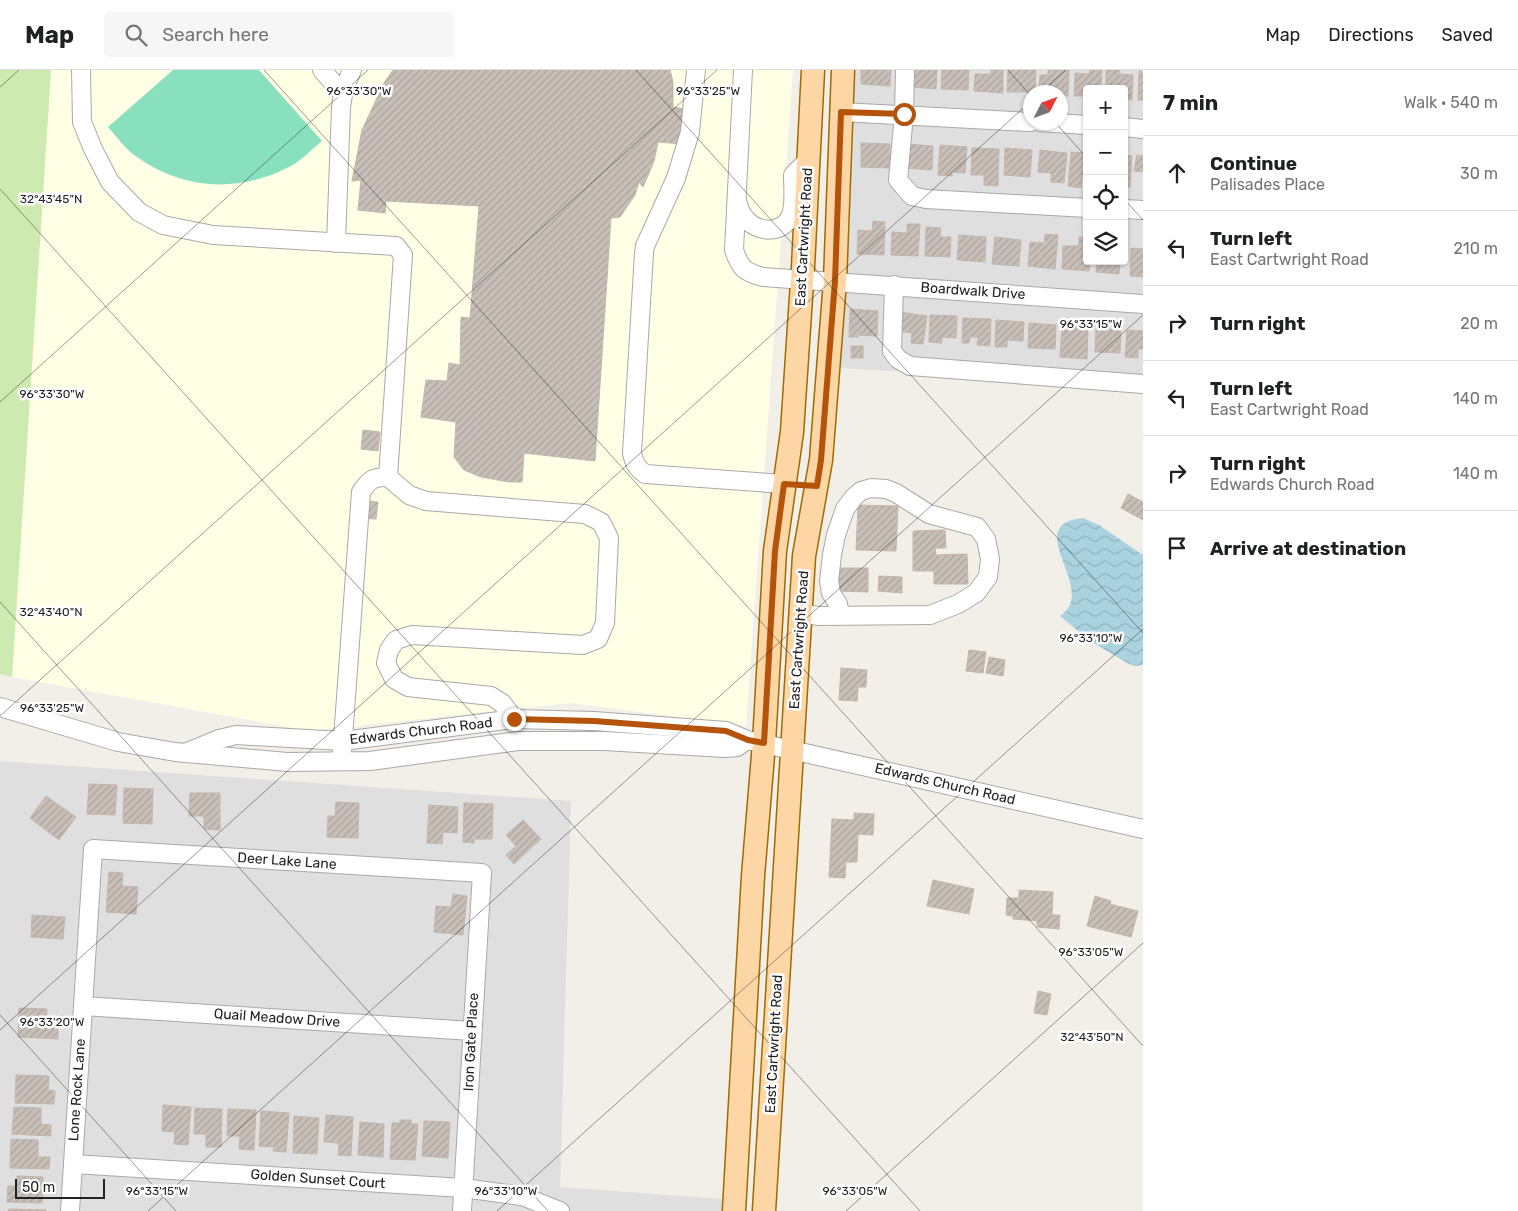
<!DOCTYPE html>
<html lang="en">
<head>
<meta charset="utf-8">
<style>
  body { margin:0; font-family:Rubik,sans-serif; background:#f6f6f6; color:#202124 }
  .controls { position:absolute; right:15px; top:15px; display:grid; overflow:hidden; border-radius:5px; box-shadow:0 1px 4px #0004 }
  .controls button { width:45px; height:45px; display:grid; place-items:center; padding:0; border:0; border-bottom:1px solid #e0e0e0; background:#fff; color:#202124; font:25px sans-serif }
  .compass { position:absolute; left:1023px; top:15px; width:45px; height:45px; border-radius:50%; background:#fff; box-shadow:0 1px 4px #0004; rotate:48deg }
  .scale { position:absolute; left:15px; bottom:12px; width:90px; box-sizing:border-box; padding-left:5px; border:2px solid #222; border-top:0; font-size:14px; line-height:18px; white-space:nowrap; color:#222; -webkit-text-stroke:4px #fff; paint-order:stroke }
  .stop { position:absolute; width:15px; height:15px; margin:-11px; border:4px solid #b45309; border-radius:50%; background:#fff }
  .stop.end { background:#b45309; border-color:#fff; box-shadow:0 1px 5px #0008 }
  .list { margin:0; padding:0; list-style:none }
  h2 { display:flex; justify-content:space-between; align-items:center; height:65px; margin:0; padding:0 20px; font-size:21px }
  h2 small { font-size:16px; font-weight:400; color:#757577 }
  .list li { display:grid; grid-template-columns:32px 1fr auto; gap:15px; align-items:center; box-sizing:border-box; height:75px; padding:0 20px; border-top:1px solid #e0e0e0 }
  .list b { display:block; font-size:19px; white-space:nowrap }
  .list p { margin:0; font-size:16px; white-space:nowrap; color:#757577 }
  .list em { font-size:16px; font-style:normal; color:#757577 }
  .icon { flex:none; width:28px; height:28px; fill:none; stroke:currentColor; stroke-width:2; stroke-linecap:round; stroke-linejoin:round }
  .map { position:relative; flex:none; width:1143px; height:1141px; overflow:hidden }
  header { display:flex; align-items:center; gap:30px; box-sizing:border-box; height:70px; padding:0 25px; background:#fff; border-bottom:1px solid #e0e0e0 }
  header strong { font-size:24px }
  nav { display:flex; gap:28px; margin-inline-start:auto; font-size:18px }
  .search { width:350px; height:45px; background:#f6f6f6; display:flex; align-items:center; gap:12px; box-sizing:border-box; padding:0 18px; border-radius:5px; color:#757577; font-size:19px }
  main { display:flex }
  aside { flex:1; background:#fff }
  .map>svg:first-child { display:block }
  .residential { fill:#e0dfdf; fill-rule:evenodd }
  .education { fill:#ffffe5 }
  .grass { fill:#cdebb0 }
  .pitch { fill:#88e0be }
  .water { fill:url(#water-waves) }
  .building { fill:url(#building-hatch); stroke:#c4b6ab }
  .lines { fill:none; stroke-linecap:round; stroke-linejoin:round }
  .minor-casing { stroke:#a9a9a9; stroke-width:20 }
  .major-casing { stroke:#a06b00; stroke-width:25 }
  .minor { stroke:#fff; stroke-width:18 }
  .major { stroke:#fcd6a4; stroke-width:22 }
  .route { stroke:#b45309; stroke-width:6 }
  .ticks { fill:none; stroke:#222; stroke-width:1; stroke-opacity:0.45 }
  .labels { text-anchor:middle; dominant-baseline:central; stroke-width:5; stroke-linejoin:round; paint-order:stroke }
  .street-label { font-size:14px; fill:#222; stroke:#fff }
  .ticks-label { font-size:12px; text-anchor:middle; fill:#222; stroke:#fff; stroke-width:5; stroke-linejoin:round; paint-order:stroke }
</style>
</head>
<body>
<header>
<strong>Map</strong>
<div class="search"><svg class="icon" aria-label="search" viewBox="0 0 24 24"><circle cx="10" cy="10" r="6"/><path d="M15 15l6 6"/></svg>Search here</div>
<nav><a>Map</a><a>Directions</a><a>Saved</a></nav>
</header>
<main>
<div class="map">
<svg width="1143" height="1141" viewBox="0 0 1143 1141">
  <defs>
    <pattern id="water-waves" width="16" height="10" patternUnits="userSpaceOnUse" patternTransform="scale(1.25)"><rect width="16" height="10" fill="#aad3df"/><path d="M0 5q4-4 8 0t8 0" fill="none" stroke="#92b5bf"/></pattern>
    <pattern id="building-hatch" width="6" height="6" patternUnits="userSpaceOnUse" patternTransform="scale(1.25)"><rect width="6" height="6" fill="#c7bfb8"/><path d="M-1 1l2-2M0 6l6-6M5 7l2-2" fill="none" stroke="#aba49e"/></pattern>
  </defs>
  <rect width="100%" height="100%" fill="#f2efe9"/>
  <!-- residential -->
  <g class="residential">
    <path d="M855 0H1143V316L839 298ZM1087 19H1124V191H1087ZM1030 22H1060V52H1030Z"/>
    <polygon points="0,691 571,731 560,1117 723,1129 723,1141 0,1141"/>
  </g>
  <!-- education -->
  <polygon class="education" points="51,0 793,0 746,656 570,633 309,661 12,607"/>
  <!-- grass -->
  <polygon class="grass" points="0,0 51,0 12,607 0,604"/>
  <!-- pitch -->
  <path class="pitch" d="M173 0H259L322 71C311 80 301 91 289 97 239 123 183 120 137 87 126 80 117 67 108 57Z"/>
  <!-- water -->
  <path class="water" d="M1083 448 1099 455 1143 485V595L1135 596 1127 593 1090 571 1060 546C1101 521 1018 454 1083 448Z"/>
  <!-- building -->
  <g class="building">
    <polygon points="393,0 670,0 673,12 673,37 684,39 682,74 658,72 654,91 643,117 639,112 635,125 620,147 611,148 595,391 524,383 522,412 509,412 481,407 464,400 454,387 456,352 421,347 426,310 447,311 449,293 460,295 461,247 470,248 479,136 386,131 385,143 358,140 361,110 352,111 362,60 384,13"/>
    <polygon points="861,0 891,0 890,16 861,14"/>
    <polygon points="910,0 937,0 936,19 910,17"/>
    <polygon points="942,0 969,0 968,20 941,19"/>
    <polygon points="991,0 1003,0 1003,23 974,21 975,4 991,4"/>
    <polygon points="1008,0 1036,0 1035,22 1007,22"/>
    <polygon points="1048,0 1069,0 1068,26 1060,26 1060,22 1039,22 1040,5 1048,5"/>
    <polygon points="1090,0 1102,0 1101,19 1087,19 1087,26 1074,26 1075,3 1089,4"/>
    <polygon points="1106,0 1120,0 1119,4 1133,5 1132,30 1124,29 1124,19 1106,19"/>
    <polygon points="1139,1 1143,2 1143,30 1138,30"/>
    <polygon points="861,73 890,74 889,98 861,97"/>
    <polygon points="905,74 933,76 932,100 904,98"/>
    <polygon points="940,75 967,77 965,103 952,102 952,106 938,105"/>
    <polygon points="972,78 999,79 998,116 984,115 984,105 971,105"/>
    <polygon points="1005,78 1032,80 1030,107 1004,105"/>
    <polygon points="1040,80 1067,83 1064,113 1051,112 1051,103 1038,102"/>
    <polygon points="1071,82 1087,83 1087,108 1082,107 1081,118 1068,116"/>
    <polygon points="1124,85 1132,86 1130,117 1124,117"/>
    <polygon points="1137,85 1143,86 1143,102 1134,101"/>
    <polygon points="873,151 885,152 884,185 857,184 858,160 872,161"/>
    <polygon points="907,154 920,154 918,186 891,185 892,162 907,163"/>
    <polygon points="926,157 941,158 940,167 951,167 950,187 925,186"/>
    <polygon points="1045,164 1058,165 1055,199 1028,196 1030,172 1044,173"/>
    <polygon points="959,165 986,167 985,192 957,190"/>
    <polygon points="995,167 1021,170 1019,196 992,194"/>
    <polygon points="1079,167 1087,168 1087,191 1090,191 1089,201 1062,199 1063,176 1079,176"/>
    <polygon points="1131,178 1143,179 1143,207 1130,206"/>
    <polygon points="1097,191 1120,191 1119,204 1096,202"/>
    <polygon points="850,239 878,241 877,266 859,265 858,267 849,267"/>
    <polygon points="899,242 927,246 923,274 911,273 912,263 896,261"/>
    <polygon points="930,245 957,246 956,268 942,267 942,273 929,272"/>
    <polygon points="963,248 991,249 990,276 977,275 978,267 970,267 969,273 962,273"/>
    <polygon points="996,250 1024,252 1023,271 1007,270 1007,277 995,277"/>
    <polygon points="1029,253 1056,255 1055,279 1028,278"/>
    <polygon points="1062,255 1088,256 1087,289 1060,287"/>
    <polygon points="1096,258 1121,260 1120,283 1095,282"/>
    <polygon points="1127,260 1143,261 1143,279 1138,279 1138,288 1125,287"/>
    <rect x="851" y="276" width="12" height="12"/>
    <polygon points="363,360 380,362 378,381 361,379"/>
    <polygon points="1128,424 1143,432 1143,450 1121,438"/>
    <polygon points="359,430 378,432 376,449 358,448"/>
    <polygon points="858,435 898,436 896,481 856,480"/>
    <polygon points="945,460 946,478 935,478 936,485 967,484 968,514 934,514 934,501 913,501 913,461"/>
    <polygon points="835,498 868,498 868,522 835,521"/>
    <polygon points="879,506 902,507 902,523 878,521"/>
    <polygon points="969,580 986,582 983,603 966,601"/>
    <polygon points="989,587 1005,590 1003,606 986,603"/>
    <polygon points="841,598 867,600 866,617 858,617 857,631 839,630"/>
    <polygon points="89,714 117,715 115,745 87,744"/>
    <polygon points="124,718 153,719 152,754 123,753"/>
    <polygon points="190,723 220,723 220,760 204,759 204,746 189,746"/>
    <polygon points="46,726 76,747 59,770 30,748"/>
    <polygon points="336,732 359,733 358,768 327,767 328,746 335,746"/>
    <polygon points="464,733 493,734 492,769 474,769 474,773 463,772"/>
    <polygon points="429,735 458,737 457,763 443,762 442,774 427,773"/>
    <polygon points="854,743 874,744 873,765 858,764 857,792 846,792 845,808 829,807 832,749 854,750"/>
    <polygon points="523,750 541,769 514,794 506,785 516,776 506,765"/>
    <polygon points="109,802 123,803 122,816 138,817 136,844 106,842"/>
    <polygon points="933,810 974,819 969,844 927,836"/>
    <polygon points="1019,820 1053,822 1052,845 1060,845 1059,859 1037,857 1037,851 1013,849 1013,846 1006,845 1007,828 1019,828"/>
    <polygon points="453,824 467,826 463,865 434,862 436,836 451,837"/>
    <polygon points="1095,826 1111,831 1110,834 1138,841 1131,867 1087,856"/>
    <polygon points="32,845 65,847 63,869 31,867"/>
    <polygon points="1038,921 1051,924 1047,945 1034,943"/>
    <polygon points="19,938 47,939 46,957 58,958 58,969 18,967"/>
    <polygon points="16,1005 49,1006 48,1020 55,1021 54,1034 15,1033"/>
    <polygon points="163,1035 191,1037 188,1075 174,1074 175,1062 162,1061"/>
    <polygon points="14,1037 41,1038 41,1054 51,1055 51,1066 12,1064"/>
    <polygon points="195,1038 222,1039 221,1077 206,1077 206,1064 194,1064"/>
    <polygon points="228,1039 256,1040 254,1080 239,1079 240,1066 227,1066"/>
    <polygon points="261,1041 289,1043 286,1082 273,1081 274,1077 259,1076"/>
    <polygon points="326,1045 353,1047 351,1086 338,1085 339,1073 324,1072"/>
    <polygon points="294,1046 319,1048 317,1084 293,1083"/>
    <polygon points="400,1050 411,1050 411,1054 418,1054 415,1090 390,1089 392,1053 400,1053"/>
    <polygon points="424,1051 450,1052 448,1088 422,1086"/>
    <polygon points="360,1052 384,1054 383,1087 358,1085"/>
    <polygon points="11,1069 38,1070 38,1087 50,1087 49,1099 10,1098"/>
    <polygon points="17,1106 43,1107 42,1133 7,1132 8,1116 17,1116"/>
    <polygon points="9,1139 46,1140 46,1141 8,1141"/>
  </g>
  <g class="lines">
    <defs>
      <g id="minor">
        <polyline points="81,0 82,52 93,79 110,112 139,142 163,155 213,165 396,176 403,185 388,407 409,425 426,431 585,444 601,452 609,468 605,553 598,569 583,575 412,565 396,570 389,580 386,593 394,609 408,617 491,626 502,633 514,649"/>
        <polyline points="322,0 343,24"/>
        <path d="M696 0 690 62 676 108 645 176 644 183 632 383C634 393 637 398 645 404L784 414"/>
        <path d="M743 0 734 180C740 198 744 202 763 207L1143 234"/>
        <polyline points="905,0 904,44 898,110 912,126 926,129 1087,138"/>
        <polyline points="841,42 1030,52"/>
        <polyline points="1040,52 1087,55"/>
        <polyline points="1124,57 1143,59"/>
        <path d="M737 130C739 137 740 143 745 148 757 163 783 165 791 145 795 134 793 117 793 105L808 90"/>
        <polyline points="1124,139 1143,140"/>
        <polyline points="336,173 341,37 344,19 352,0"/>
        <polyline points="894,215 892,281 898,289 910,296 1143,314"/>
        <polyline points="801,544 820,546 930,545 958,534 976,523 988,507 990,489 986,469 977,457 929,444 896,423 886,419 871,418 861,421 854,427 845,439 836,465 832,485 829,511 831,523 838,534 840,546"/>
        <polyline points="0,637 118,672 175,682 287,692 370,691 518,671 604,671 725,678 737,677 747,670"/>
        <path d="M342 682 361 422C370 409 373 407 388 407"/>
        <polyline points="185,683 219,669 236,665 343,671 514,649 594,651 726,661 747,670 1143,759"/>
        <polyline points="83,936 472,961"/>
        <polyline points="73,1094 463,1118 522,1126 560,1141"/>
        <polyline points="70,1141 93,779 482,803 462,1141"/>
      </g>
      <g id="major">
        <polyline points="734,1141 753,806 764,673 775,481 792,362 803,197 813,0"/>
        <polyline points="764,1141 804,486 821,390 835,211 843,0"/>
      </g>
    </defs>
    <!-- minor casing -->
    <use href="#minor" class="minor-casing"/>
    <!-- major casing -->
    <use href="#major" class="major-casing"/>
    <!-- minor -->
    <use href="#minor" class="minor"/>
    <!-- major -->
    <use href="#major" class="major"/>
  </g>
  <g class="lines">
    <!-- route -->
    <polyline class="route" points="514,649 594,651 726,661 748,670 764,673 775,481 784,414 817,416 821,390 835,211 841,42 904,44"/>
  </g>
  <!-- ticks -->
  <path class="ticks" d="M264 0 1143 976M636 0 1143 563M1008 0 1030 25M0 17 19 0M1041 22 1066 0M1055 52 1087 88M0 119 920 1141M1124 129 1143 150M0 332 368 0M0 532 548 1141M0 646 717 0M0 945 176 1141M0 960 1030 32M148 1141 1143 245M497 1141 1143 559M846 1141 1143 873"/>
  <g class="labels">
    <!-- street labels -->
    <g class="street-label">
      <text transform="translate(804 167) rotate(-87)">East Cartwright Road</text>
      <text transform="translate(973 221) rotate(4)">Boardwalk Drive</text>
      <text transform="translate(799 570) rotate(-86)">East Cartwright Road</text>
      <text transform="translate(421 661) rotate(-7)">Edwards Church Road</text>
      <text transform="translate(945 714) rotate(13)">Edwards Church Road</text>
      <text transform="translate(287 791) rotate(4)">Deer Lake Lane</text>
      <text transform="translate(277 948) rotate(4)">Quail Meadow Drive</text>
      <text transform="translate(471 972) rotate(-87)">Iron Gate Place</text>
      <text transform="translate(774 974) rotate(-87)">East Cartwright Road</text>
      <text transform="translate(77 1020) rotate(-86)">Lone Rock Lane</text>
      <text transform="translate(318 1109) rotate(4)">Golden Sunset Court</text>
    </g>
  </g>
  <g class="ticks-label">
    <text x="359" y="25">96°33'30"W</text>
    <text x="708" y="25">96°33'25"W</text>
    <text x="51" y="133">32°43'45"N</text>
    <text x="1091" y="258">96°33'15"W</text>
    <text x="52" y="328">96°33'30"W</text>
    <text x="51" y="546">32°43'40"N</text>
    <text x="1091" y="572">96°33'10"W</text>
    <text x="52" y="642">96°33'25"W</text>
    <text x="1091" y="886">96°33'05"W</text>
    <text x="52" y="956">96°33'20"W</text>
    <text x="1092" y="971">32°43'50"N</text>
    <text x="157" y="1125">96°33'15"W</text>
    <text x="506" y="1125">96°33'10"W</text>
    <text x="855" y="1125">96°33'05"W</text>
  </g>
</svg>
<div class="controls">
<button>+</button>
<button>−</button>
<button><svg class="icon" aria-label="locate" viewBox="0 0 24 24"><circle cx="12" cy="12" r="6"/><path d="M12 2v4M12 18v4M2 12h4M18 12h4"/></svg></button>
<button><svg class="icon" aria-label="layers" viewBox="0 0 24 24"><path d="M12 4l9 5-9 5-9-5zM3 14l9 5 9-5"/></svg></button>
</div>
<svg class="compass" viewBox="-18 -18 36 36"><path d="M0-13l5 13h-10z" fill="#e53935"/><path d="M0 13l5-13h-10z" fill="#757577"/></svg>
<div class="scale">50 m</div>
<div class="stop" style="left:904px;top:44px"></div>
<div class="stop end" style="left:514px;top:649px"></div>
</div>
<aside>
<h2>7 min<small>Walk · 540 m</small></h2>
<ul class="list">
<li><svg class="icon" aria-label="ahead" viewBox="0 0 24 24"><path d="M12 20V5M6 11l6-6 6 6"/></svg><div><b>Continue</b><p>Palisades Place</p></div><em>30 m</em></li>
<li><svg class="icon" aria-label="left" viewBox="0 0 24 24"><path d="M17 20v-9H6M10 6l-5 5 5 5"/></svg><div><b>Turn left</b><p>East Cartwright Road</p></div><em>210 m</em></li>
<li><svg class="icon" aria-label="right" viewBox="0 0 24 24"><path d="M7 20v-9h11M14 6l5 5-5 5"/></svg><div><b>Turn right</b></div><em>20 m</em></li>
<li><svg class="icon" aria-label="left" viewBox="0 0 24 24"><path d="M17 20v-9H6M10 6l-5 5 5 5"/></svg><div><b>Turn left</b><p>East Cartwright Road</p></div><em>140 m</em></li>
<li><svg class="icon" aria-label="right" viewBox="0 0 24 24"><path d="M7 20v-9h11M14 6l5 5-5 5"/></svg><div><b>Turn right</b><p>Edwards Church Road</p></div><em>140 m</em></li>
<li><svg class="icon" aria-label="arrive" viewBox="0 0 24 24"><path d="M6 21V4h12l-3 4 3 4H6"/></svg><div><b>Arrive at destination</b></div></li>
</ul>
</aside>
</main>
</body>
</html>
